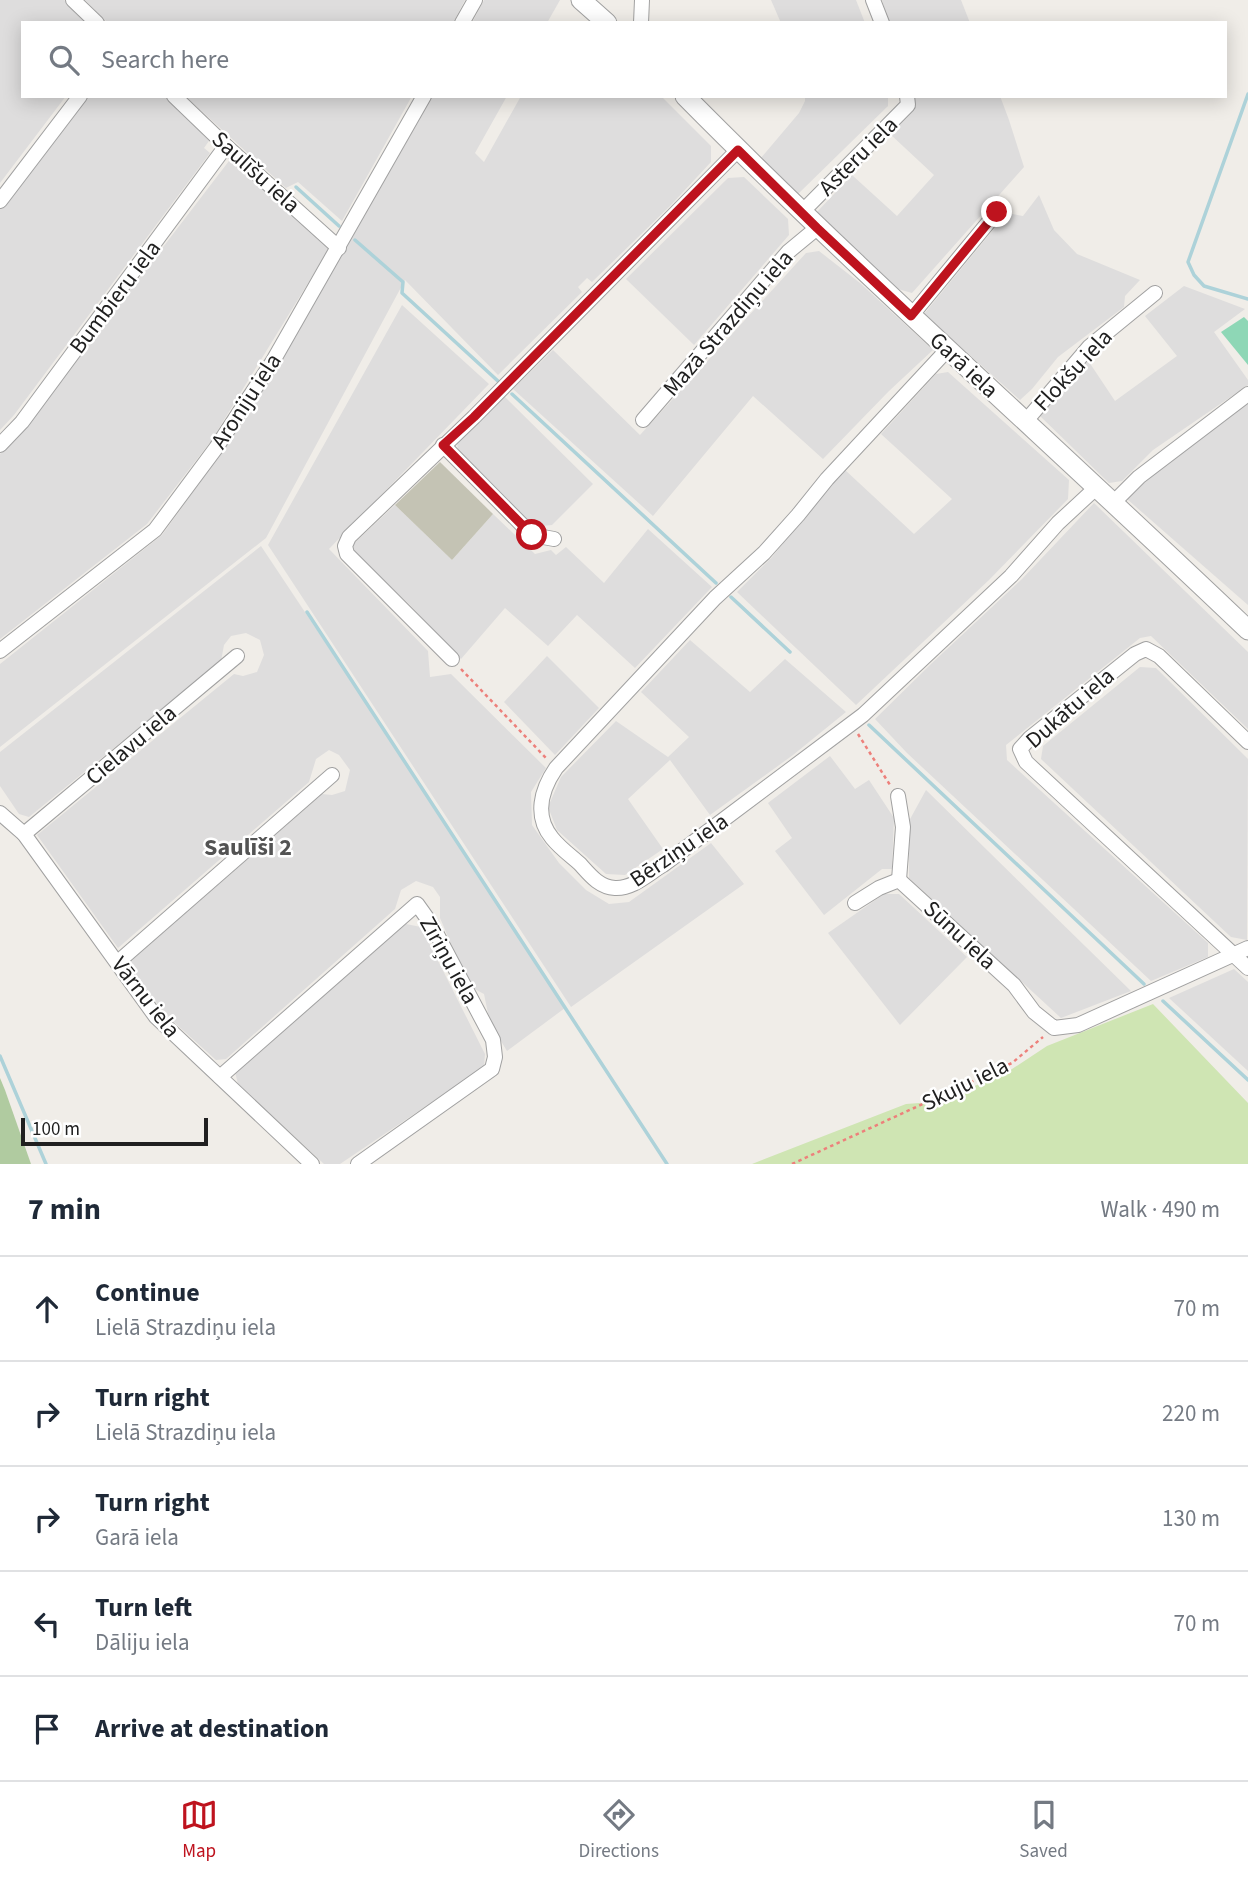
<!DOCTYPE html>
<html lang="en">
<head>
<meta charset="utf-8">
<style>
  body { margin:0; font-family:"Source Sans 3",sans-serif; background:#f6f6f7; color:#1f2937 }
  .scale { position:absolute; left:21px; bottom:18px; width:187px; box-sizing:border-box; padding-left:7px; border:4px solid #202020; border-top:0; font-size:19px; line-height:24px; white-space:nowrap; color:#202020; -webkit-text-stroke:5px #fff; paint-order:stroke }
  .stop { position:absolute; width:21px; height:21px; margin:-16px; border:5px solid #be131e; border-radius:50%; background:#fff }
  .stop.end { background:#be131e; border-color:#fff; box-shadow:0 2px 7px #0008 }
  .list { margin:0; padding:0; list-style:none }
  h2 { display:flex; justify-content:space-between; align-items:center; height:91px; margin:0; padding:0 28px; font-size:30px }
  h2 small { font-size:23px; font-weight:400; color:#747a83 }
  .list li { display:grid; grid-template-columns:46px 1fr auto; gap:21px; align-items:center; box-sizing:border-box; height:105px; padding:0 28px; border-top:2px solid #e0e1e3 }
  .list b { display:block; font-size:26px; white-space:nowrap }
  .list p { margin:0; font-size:23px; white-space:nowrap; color:#747a83 }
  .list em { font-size:23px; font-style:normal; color:#747a83 }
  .icon { flex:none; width:38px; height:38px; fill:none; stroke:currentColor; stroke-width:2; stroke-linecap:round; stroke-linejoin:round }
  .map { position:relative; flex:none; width:1248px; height:1164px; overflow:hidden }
  .search { position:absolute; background:#fff; box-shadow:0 4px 18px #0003; left:21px; right:21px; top:21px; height:77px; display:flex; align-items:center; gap:18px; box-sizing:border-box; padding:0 24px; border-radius:0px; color:#747a83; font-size:26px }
  .sheet { height:616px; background:#fff }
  nav { display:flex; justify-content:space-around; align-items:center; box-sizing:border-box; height:98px; border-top:2px solid #e0e1e3; background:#fff; font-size:19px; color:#747a83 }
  nav a { display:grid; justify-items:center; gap:4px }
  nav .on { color:#be131e }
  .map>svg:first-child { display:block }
  .residential { fill:#dedddd }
  .construction { fill:#c4c3b4 }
  .grass { fill:#cfe5b3 }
  .forest { fill:#b0cba0 }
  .pitch { fill:#8ed7b6 }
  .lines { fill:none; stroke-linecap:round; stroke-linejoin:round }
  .stream { stroke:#add2d9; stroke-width:3.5 }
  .minor-casing { stroke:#a1a1a1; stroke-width:16 }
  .tertiary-casing { stroke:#a1a1a1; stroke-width:21 }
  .path { stroke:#ed807b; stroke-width:2.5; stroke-dasharray:3.5 3.5; stroke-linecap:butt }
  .minor { stroke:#fff; stroke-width:14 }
  .tertiary { stroke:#fff; stroke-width:19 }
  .route { stroke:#be131e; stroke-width:9 }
  .labels { text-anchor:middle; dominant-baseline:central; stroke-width:5; stroke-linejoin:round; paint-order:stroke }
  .street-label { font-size:23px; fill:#202020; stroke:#fff }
  .neighbourhood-label { font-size:24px; font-weight:bold; fill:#535353; stroke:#fff }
</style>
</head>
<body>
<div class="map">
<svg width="1248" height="1164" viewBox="0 0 1248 1164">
  <rect width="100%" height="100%" fill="#f0ede8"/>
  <!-- residential -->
  <g class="residential">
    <polygon points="0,0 64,0 89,23 23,23 23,96 66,96 0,183"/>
    <polygon points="85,0 465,0 453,23 108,23"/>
    <polygon points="484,0 560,0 547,23 472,23"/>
    <polygon points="771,0 856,0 865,23 781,23"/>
    <polygon points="882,0 961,0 970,23 889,23"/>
    <polygon points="87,96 169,96 211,138 204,148 210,153 14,415 0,430 0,203"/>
    <polygon points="185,96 412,96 342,221 298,182 286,188"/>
    <polygon points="431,96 507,96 475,153 484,162 521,96 661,96 711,146 711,162 670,206 592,282 587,278 578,287 582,292 498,375 405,280 266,538 0,747 0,664 162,535 247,417 362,219"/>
    <polygon points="805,96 888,96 888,106 798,194 760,159 799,113 805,101"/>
    <polygon points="913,96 1000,96 1009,120 1024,167 912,293 898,289 816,213 852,175 897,216 934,175 890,134 916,104"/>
    <polygon points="232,157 329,249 211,441 147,524 0,639 0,454 23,430"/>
    <polygon points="744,177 788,219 789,235 694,345 626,279 728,178"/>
    <polygon points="1039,195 1054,230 1077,254 1140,280 1125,296 1124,307 1058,357 1032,389 1020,400 924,314 1007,213 1023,216"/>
    <polygon points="819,251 860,283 933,350 889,391 823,459 753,396 653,516 513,389 553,350 640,435 806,253"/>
    <polygon points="1184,286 1245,309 1214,332 1248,380 1248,385 1153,450 1122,481 1109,483 1039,415 1087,359 1115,401 1177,356 1145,316"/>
    <polygon points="402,305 489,384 329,549 428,651 430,677 451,674 546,768 531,792 532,825 559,863 586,890 609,904 629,902 711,843 744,884 571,1007 268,545"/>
    <polygon points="948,372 1069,480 1068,499 989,580 856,705 737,592 772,557 844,469 914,534 952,499 881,434 936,374"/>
    <polygon points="503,395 593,484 552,525 531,527 458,453 457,441"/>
    <polygon points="1248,401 1248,605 1127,499 1164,465"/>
    <polygon points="1094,503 1248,652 1248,729 1151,636 1140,638 1006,745 1007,760 1208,943 1208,957 1151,981 907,753 875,719 932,663 1022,579"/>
    <polygon points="395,505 452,560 493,514 535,554 551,550 556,555 566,547 604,583 648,529 712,587 635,668 577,615 548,646 505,608 461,659 409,604 349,548"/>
    <polygon points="261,546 398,752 565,1008 507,1051 490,1023 484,994 469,986 440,918 440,897 433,887 416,881 401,890 395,909 226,1059 216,1060 166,1015 127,964 322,794 332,795 345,791 350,770 339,755 329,750 316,759 309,782 118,948 37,835 234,674 243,676 257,672 264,655 260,640 246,633 231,636 224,645 221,661 29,817 19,814 0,786 0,752"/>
    <polygon points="690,640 750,692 785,659 846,712 793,755 710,815 670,760 628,799 663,849 625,875 606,874 557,830 548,807 561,777 616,721 668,757 689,737 641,692"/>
    <polygon points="547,656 599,708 555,755 504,702"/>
    <polygon points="1140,667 1156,668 1248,759 1247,940 1231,937 1041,759 1043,746"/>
    <polygon points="830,756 855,789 869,780 894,818 892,869 882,869 824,915 775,851 792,838 768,803"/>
    <polygon points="926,790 1040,902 1131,991 1061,1018 909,878 909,821"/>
    <polygon points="884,894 899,894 967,957 900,1025 828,933"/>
    <polygon points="406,924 421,927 485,1054 484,1067 340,1164 324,1164 238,1084 235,1072"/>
    <polygon points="1234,969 1248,982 1248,1071 1169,998"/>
  </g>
  <!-- construction -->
  <polygon class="construction" points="440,462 493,514 452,560 395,505"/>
  <!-- grass -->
  <polygon class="grass" points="1153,1004 1248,1103 1248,1164 752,1164 906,1104 933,1102 1003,1075 1047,1046"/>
  <!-- forest -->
  <polygon class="forest" points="0,1078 5,1090 31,1164 0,1164"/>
  <!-- pitch -->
  <polygon class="pitch" points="1244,317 1248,321 1248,365 1221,332"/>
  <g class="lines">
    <!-- stream -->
    <g class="stream">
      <polyline points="1248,94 1188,262 1194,275 1204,286 1248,299"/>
      <polyline points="296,187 339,226"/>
      <polyline points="355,240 403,282 402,293 499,382"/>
      <polyline points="512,394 716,583"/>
      <polyline points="731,597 790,652"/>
      <polyline points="307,612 667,1164"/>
      <polyline points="869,725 1144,984"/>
      <polyline points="1163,1001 1248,1080"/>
      <polyline points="0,1056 46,1164"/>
    </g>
    <defs>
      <g id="minor">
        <polyline points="73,0 97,23"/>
        <polyline points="873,0 882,23"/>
        <polyline points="462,23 475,0"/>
        <polyline points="641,23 642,0"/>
        <polyline points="174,96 226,146 339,248"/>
        <polyline points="0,201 80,96"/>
        <polyline points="802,212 908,105 907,96"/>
        <polyline points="911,316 997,212"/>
        <path d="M947 350 827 479 798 515 764 553 715 598 556 768C541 790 534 816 552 838 560 848 571 856 580 864 590 875 599 887 615 888 633 889 648 874 663 865L863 715 1011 576 1058 523 1097 487"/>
        <polyline points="643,420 788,252 817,228"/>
        <polyline points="1025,422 1089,347 1155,293"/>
        <polyline points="0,445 22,422 226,146"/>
        <polyline points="443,445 532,535 554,539"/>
        <polyline points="1114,502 1139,477 1248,394"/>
        <polyline points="0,651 155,530 216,448 273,361 424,96"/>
        <polyline points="452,659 347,554 345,546 349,537 474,417 738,150"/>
        <polyline points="1248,742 1159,656 1146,649 1135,654 1030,738 1020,749 1026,762 1248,968"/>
        <polyline points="898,796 903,827 899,880"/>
        <polyline points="0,813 24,834 156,1017 312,1164"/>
        <polyline points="24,834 237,656"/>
        <polyline points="855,903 879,888 899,880 1014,985 1034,1012 1054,1028 1078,1025 1248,948"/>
        <polyline points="118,962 332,775"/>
        <polyline points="220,1077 417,904 432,925 493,1040 495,1057 492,1069 358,1164"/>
      </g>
      <g id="tertiary">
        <polyline points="581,0 607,23"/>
        <path d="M685 96C867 280 1061 451 1248 630"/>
      </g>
    </defs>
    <!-- minor casing -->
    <use href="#minor" class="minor-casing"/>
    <!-- tertiary casing -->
    <use href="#tertiary" class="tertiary-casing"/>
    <!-- path -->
    <g class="path">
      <polyline points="461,669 546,758"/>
      <polyline points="858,734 890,785"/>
      <polyline points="792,1164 1012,1063 1043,1037"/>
    </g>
    <!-- minor -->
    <use href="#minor" class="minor"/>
    <!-- tertiary -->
    <use href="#tertiary" class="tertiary"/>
  </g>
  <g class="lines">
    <!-- route -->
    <polyline class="route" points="532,535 443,445 474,417 738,150 817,228 911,316 997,212"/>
  </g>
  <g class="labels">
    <!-- street labels -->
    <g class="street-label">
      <text transform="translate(858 156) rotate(-45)">Asteru iela</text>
      <text transform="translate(256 172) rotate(42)">Saulīšu iela</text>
      <text transform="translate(115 297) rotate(-53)">Bumbieru iela</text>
      <text transform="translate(728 323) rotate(-49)">Mazā Strazdiņu iela</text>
      <text transform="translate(964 365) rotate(43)">Garā iela</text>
      <text transform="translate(1073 370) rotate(-47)">Flokšu iela</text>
      <text transform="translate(246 401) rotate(-57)">Aroniju iela</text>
      <text transform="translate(1070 708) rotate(-41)">Dukātu iela</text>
      <text transform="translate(131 745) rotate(-40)">Cielavu iela</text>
      <text transform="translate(679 850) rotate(-34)">Bērziņu iela</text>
      <text transform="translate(960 935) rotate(43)">Sūnu iela</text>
      <text transform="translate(449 960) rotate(61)">Zīriņu iela</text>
      <text transform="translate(146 997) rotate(52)">Vārnu iela</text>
      <text transform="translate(965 1084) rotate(-26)">Skuju iela</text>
    </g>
    <!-- neighbourhood labels -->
    <g class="neighbourhood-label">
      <text x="248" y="847">Saulīši 2</text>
    </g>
  </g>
</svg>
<div class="scale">100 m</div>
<div class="stop" style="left:532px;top:535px"></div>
<div class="stop end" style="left:997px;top:212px"></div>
<div class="search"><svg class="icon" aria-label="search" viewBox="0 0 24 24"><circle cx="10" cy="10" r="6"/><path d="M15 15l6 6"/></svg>Search here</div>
</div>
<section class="sheet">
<h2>7 min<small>Walk · 490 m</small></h2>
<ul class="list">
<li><svg class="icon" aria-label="ahead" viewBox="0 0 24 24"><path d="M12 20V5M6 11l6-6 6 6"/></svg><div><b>Continue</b><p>Lielā Strazdiņu iela</p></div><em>70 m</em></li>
<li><svg class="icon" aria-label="right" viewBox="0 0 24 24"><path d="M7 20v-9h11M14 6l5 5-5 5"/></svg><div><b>Turn right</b><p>Lielā Strazdiņu iela</p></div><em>220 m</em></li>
<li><svg class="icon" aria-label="right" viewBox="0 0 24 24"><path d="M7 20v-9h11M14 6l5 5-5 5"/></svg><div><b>Turn right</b><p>Garā iela</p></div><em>130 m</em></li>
<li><svg class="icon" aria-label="left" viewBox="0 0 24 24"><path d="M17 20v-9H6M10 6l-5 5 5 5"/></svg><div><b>Turn left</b><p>Dāliju iela</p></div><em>70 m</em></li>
<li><svg class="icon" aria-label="arrive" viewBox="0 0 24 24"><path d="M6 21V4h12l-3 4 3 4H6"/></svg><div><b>Arrive at destination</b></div></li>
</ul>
</section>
<nav>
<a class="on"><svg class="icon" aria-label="map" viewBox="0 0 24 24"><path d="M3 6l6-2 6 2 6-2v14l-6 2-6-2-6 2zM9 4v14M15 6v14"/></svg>Map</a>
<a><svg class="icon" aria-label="directions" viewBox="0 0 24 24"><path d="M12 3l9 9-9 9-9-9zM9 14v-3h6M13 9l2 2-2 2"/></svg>Directions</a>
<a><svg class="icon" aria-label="saved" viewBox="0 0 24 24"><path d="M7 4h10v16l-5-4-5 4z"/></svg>Saved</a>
</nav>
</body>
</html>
